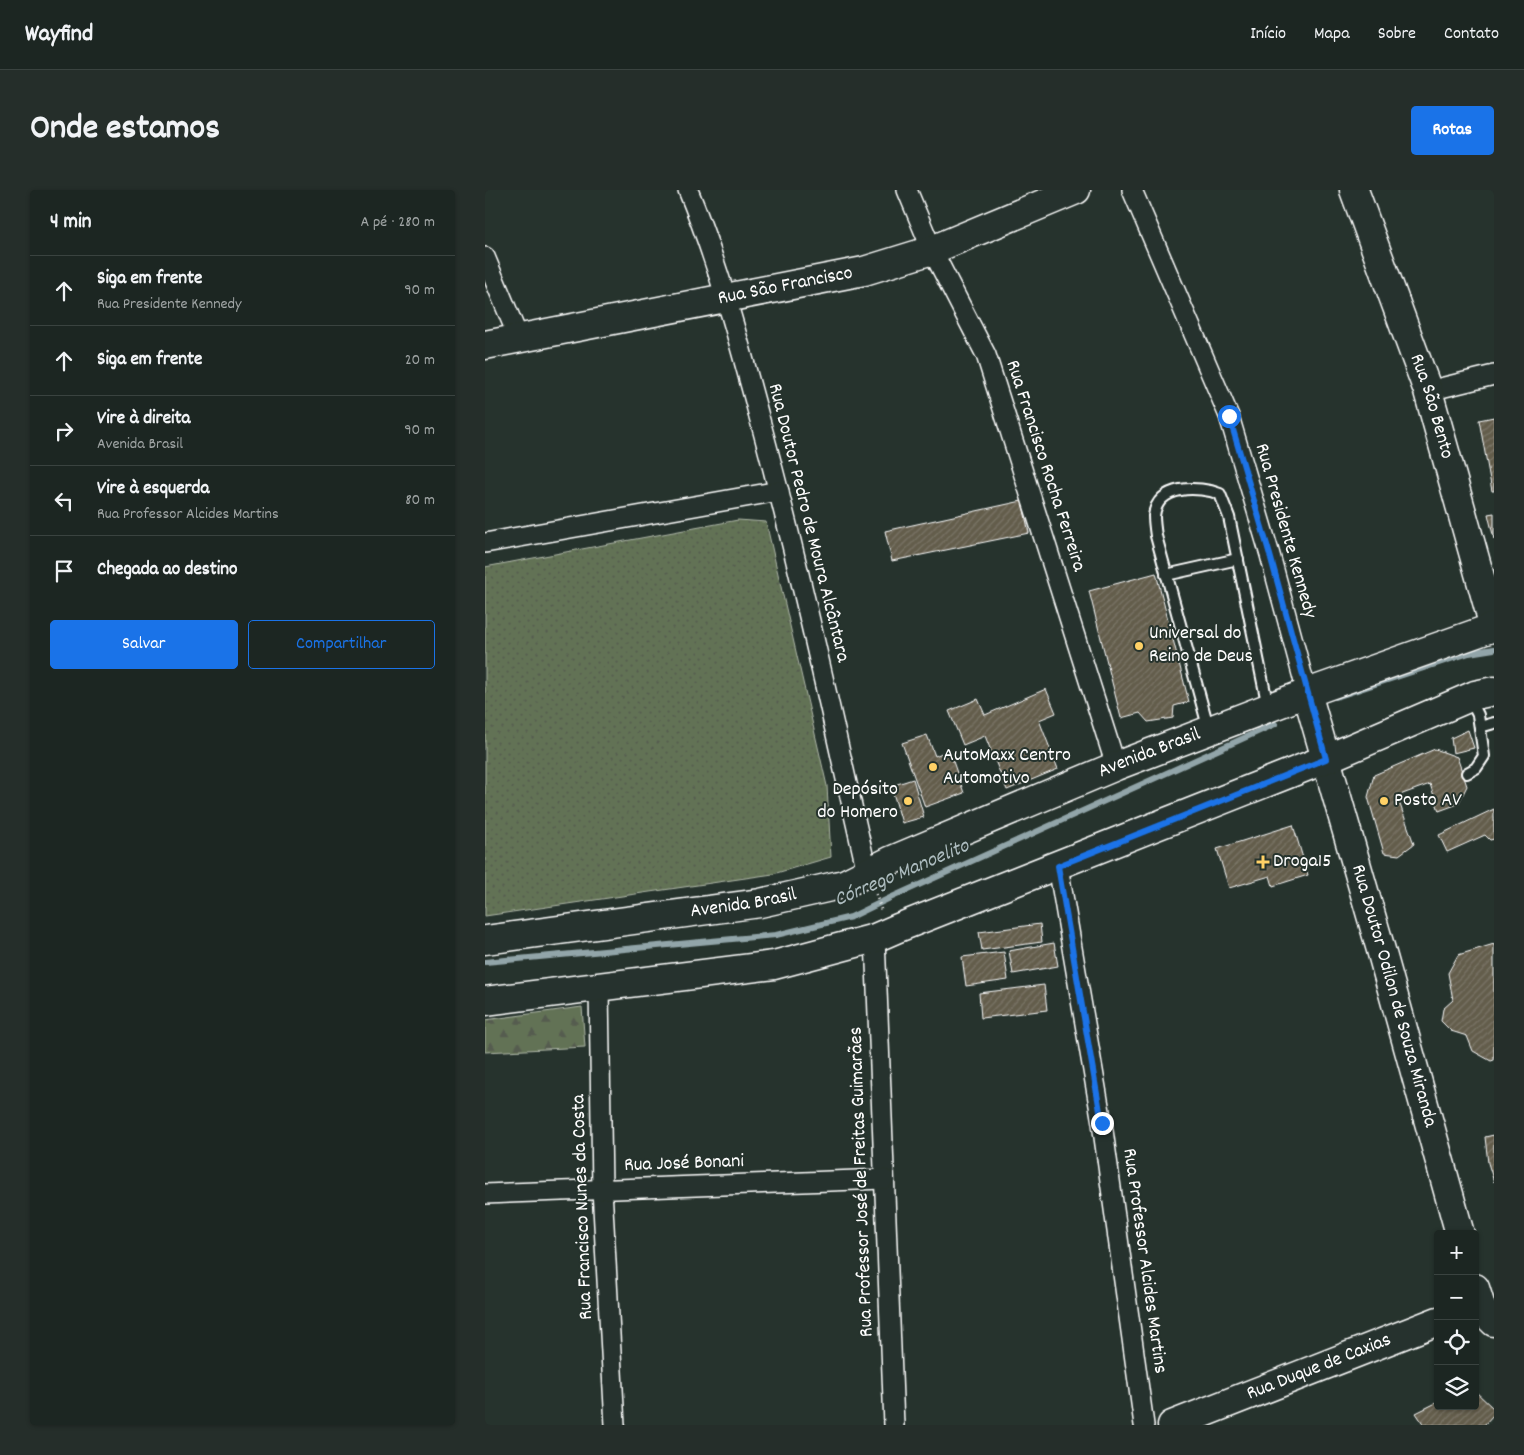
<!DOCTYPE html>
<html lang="pt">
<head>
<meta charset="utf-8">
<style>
  body { margin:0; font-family:Dekko,sans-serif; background:#252e2a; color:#f1f3f6 }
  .controls { position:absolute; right:15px; bottom:15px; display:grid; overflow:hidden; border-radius:5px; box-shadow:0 1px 4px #0004 }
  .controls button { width:45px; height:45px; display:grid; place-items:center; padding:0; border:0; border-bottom:1px solid #3a4340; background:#1c2622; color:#f1f3f6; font:25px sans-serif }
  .stop { position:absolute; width:15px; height:15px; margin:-11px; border:4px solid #1a73e8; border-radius:50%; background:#fff }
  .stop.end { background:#1a73e8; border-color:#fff; box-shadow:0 1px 5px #0008 }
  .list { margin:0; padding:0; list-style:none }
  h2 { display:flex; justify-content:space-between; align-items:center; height:65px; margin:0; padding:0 20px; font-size:21px }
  h2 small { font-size:16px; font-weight:400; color:#a0a5a5 }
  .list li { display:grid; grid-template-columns:32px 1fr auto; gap:15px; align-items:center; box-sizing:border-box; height:70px; padding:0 20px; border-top:1px solid #3a4340 }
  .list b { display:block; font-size:19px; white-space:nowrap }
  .list p { margin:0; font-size:16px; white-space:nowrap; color:#a0a5a5 }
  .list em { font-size:16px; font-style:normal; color:#a0a5a5 }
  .actions { display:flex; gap:10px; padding:15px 20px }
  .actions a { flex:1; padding:11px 0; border:1px solid #1a73e8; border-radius:5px; text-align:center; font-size:18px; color:#1a73e8 }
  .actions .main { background:#1a73e8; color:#fff }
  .icon { flex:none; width:28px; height:28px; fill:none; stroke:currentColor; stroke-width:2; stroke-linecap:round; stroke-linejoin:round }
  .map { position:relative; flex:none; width:1009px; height:1235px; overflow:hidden; border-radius:5px }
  header { display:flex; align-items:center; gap:30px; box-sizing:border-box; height:70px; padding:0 25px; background:#1c2622; border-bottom:1px solid #3a4340 }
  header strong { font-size:24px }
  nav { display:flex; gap:28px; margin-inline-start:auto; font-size:18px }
  .intro { display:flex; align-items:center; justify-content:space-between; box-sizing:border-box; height:120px; padding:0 30px }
  h1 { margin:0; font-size:35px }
  .button { padding:12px 22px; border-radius:5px; background:#1a73e8; color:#fff; font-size:18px; font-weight:700 }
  main { display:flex; gap:30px; padding:0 30px }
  aside { flex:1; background:#1c2622; border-radius:5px; box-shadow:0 1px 4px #0004 }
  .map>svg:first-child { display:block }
  .grass { fill:url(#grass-dots); stroke:#b0b8aa }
  .forest { fill:url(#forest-firs); stroke:#b0b8aa }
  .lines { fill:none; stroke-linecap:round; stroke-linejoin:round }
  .stream { stroke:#92a5a9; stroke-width:6 }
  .building { fill:url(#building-hatch); stroke:#fff }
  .lane-casing { stroke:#fff; stroke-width:14 }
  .street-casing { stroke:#fff; stroke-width:22 }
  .secondary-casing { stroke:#fff; stroke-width:31 }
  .path { stroke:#fff; stroke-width:3; stroke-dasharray:1 4; stroke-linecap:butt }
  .lane { stroke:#26332d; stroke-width:10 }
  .street { stroke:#26332d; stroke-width:19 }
  .secondary { stroke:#26332d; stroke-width:28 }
  .route { stroke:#1a73e8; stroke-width:6 }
  .poi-dot { fill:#ffd166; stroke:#26332d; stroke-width:2 }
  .labels { text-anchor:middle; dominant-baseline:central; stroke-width:4; stroke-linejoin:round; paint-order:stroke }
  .street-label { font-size:20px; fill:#fff; stroke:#26332d }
  .poi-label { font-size:20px; fill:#fff; stroke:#26332d; text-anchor:start }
  .water-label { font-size:21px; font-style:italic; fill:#adbcbf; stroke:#26332d }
</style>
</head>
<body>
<header>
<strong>Wayfind</strong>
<nav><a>Início</a><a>Mapa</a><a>Sobre</a><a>Contato</a></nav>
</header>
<div class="intro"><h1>Onde estamos</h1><a class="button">Rotas</a></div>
<main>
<aside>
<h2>4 min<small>A pé · 280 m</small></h2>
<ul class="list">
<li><svg class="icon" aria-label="ahead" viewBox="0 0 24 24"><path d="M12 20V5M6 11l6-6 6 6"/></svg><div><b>Siga em frente</b><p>Rua Presidente Kennedy</p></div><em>90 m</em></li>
<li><svg class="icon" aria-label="ahead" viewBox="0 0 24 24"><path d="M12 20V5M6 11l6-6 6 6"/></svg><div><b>Siga em frente</b></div><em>20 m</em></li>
<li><svg class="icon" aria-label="right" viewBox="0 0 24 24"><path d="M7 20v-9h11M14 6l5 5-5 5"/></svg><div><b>Vire à direita</b><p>Avenida Brasil</p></div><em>90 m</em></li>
<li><svg class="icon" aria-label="left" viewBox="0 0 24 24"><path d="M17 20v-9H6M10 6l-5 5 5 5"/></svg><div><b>Vire à esquerda</b><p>Rua Professor Alcides Martins</p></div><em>80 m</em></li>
<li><svg class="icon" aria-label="arrive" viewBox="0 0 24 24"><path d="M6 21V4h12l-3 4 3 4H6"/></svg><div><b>Chegada ao destino</b></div></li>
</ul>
<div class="actions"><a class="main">Salvar</a><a>Compartilhar</a></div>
</aside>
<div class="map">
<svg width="1009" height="1235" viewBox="0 0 1009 1235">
  <defs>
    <pattern id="grass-dots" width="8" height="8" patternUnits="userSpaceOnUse" patternTransform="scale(1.25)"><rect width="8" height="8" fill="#627254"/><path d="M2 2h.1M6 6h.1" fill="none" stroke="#555b4f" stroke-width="1.8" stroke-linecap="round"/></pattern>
    <pattern id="forest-firs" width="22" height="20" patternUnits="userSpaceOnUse" patternTransform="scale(1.25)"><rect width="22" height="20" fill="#627254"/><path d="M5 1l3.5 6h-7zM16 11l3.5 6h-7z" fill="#555b4f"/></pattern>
    <pattern id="building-hatch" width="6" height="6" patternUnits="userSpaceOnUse" patternTransform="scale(1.25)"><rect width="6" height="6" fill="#635d4c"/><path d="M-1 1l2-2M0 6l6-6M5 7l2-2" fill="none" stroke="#7a7567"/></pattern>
  </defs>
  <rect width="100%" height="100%" fill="#26332d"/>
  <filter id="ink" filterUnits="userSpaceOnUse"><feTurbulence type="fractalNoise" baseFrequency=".02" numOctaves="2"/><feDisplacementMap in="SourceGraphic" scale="10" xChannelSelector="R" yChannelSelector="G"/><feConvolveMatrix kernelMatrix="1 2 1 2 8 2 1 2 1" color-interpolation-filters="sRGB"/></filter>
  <g filter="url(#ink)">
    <!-- grass -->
    <polygon class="grass" points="253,330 281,332 342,596 346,667 288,684 0,726 0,377"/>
    <!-- forest -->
    <polygon class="forest" points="97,817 100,857 0,862 0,830"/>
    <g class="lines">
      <!-- stream -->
      <g class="stream">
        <polyline points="851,507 984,463 1009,459"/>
        <polyline points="0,772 291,745 366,727 405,708 790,534"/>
      </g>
    </g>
    <!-- building -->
    <g class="building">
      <polygon points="1009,227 1009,301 1007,301 994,230"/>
      <polygon points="537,311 544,343 407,371 400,341"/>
      <polygon points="1009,323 1009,349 1003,324"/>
      <polygon points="671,383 704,512 689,516 688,528 663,532 655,523 636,528 604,401"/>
      <polygon points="561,499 571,523 554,530 573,579 522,600 500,546 478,555 464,521 493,509 500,525"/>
      <polygon points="983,540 989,558 968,563 966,548"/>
      <polygon points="442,545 450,566 464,560 479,603 440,617 417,553"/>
      <polygon points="950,559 972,567 982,596 973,614 954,621 945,594 912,606 929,654 914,665 899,663 883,607 889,585"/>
      <polygon points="428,589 439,627 417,633 406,596"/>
      <polygon points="1009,619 1009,649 1005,650 1000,645 962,662 954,645"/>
      <polygon points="808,635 823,685 788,696 785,686 744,698 732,659"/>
      <polygon points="555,734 557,752 497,760 494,742"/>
      <polygon points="569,753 573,776 528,784 524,761"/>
      <polygon points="1009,754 1009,870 1006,871 988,861 982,846 966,841 956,831 958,819 968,810 963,783 973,765"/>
      <polygon points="519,762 523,790 481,796 477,767"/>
      <polygon points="559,795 562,820 496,828 494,803"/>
      <polygon points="1009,945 1009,992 1003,973 1000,947"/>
      <polygon points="990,1201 1009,1219 1009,1224 999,1235 939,1235 931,1223 953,1212 953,1216 990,1216"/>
    </g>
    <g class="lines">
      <defs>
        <g id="lane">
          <polyline points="681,385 753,369"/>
          <polyline points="995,537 1009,533"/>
          <path d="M724 540 671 346C670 339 669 332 669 326 672 294 714 296 735 304L744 327 783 517"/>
          <polyline points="982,583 991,578 999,566 993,525 985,509"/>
        </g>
        <g id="street">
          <path d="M203 0C234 76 255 155 276 234 316 382 348 533 382 682"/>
          <polyline points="422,0 447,60 501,165 631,576"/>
          <polyline points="647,0 744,226 785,365 822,503"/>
          <polyline points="0,67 34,149"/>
          <polyline points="943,201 1009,185"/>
          <polyline points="0,353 294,301"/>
          <polyline points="573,676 617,933 659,1235"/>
          <polyline points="390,748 409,1235"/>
          <polyline points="114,798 117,999 130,1235"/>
          <polyline points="0,1004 399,989"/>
        </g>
        <g id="secondary">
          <path id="s1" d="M869 0 943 201 1009 437"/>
          <path id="s2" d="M0 155 379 81 447 60 591 0"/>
          <path id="s3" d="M822 503 896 760 975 1044"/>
          <path id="s4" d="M0 750 275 713 359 694 405 671 631 576 822 503 1009 437"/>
          <polyline points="0,811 289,775 390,748 413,738 841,569 990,505 1009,501"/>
          <polyline points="990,1098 997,1120 1009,1132"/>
          <path id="s5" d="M687 1235 953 1131"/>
        </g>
      </defs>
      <!-- lane casing -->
      <use href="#lane" class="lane-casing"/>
      <!-- street casing -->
      <use href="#street" class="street-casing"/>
      <!-- secondary casing -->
      <use href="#secondary" class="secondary-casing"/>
      <!-- path -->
      <polyline class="path" points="391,704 396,720"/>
      <!-- lane -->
      <use href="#lane" class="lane"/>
      <!-- street -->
      <use href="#street" class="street"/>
      <!-- secondary -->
      <use href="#secondary" class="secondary"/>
    </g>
  </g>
  <g class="lines" filter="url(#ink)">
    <!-- route -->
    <polyline class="route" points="617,933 573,676 841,569 785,365 744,226"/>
  </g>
  <!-- markers -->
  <g class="poi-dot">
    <circle cx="654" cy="456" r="5"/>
    <circle cx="448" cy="577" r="5"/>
    <circle cx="423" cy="611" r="5"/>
    <circle cx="899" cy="611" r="5"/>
    <path d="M775.5 664.5h5v5h5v5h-5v5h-5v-5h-5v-5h5z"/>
  </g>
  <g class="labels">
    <!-- street labels -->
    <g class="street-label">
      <text stroke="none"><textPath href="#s2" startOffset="306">Rua São Francisco</textPath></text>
      <text stroke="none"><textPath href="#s1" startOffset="230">Rua São Bento</textPath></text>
      <text transform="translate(560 276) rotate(72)">Rua Francisco Rocha Ferreira</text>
      <text transform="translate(323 333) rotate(76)">Rua Doutor Pedro de Moura Alcântara</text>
      <text transform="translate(800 341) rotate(74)">Rua Presidente Kennedy</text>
      <text stroke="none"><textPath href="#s4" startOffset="696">Avenida Brasil</textPath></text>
      <text stroke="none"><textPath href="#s4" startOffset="261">Avenida Brasil</textPath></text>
      <text stroke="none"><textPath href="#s3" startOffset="315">Rua Doutor Odilon de Souza Miranda</textPath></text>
      <text transform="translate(199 974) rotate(-2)">Rua José Bonani</text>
      <text transform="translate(377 992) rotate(-92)">Rua Professor José de Freitas Guimarães</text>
      <text transform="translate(98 1017) rotate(-92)">Rua Francisco Nunes da Costa</text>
      <text transform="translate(659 1071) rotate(82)">Rua Professor Alcides Martins</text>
      <text stroke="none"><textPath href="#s5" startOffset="158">Rua Duque de Caxias</textPath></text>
    </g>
    <!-- poi labels -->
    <g class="poi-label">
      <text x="664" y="444">Universal do<tspan x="664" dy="23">Reino de Deus</tspan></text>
      <text x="458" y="566">AutoMaxx Centro<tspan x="458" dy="23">Automotivo</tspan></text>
      <text x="413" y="600" text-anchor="end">Depósito<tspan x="413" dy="23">do Homero</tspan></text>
      <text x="909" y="611">Posto AV</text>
      <text x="788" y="672">Droga15</text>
    </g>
    <!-- water labels -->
    <g class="water-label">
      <text transform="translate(417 684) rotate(-23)">Córrego Manoelito</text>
    </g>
  </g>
</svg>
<div class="controls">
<button>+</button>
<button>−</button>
<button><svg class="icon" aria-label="locate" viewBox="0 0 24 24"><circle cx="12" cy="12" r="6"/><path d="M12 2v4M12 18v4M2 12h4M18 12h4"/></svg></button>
<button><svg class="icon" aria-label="layers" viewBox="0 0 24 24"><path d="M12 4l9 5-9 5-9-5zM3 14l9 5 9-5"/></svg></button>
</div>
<div class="stop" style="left:744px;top:226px"></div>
<div class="stop end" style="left:617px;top:933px"></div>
</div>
</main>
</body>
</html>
